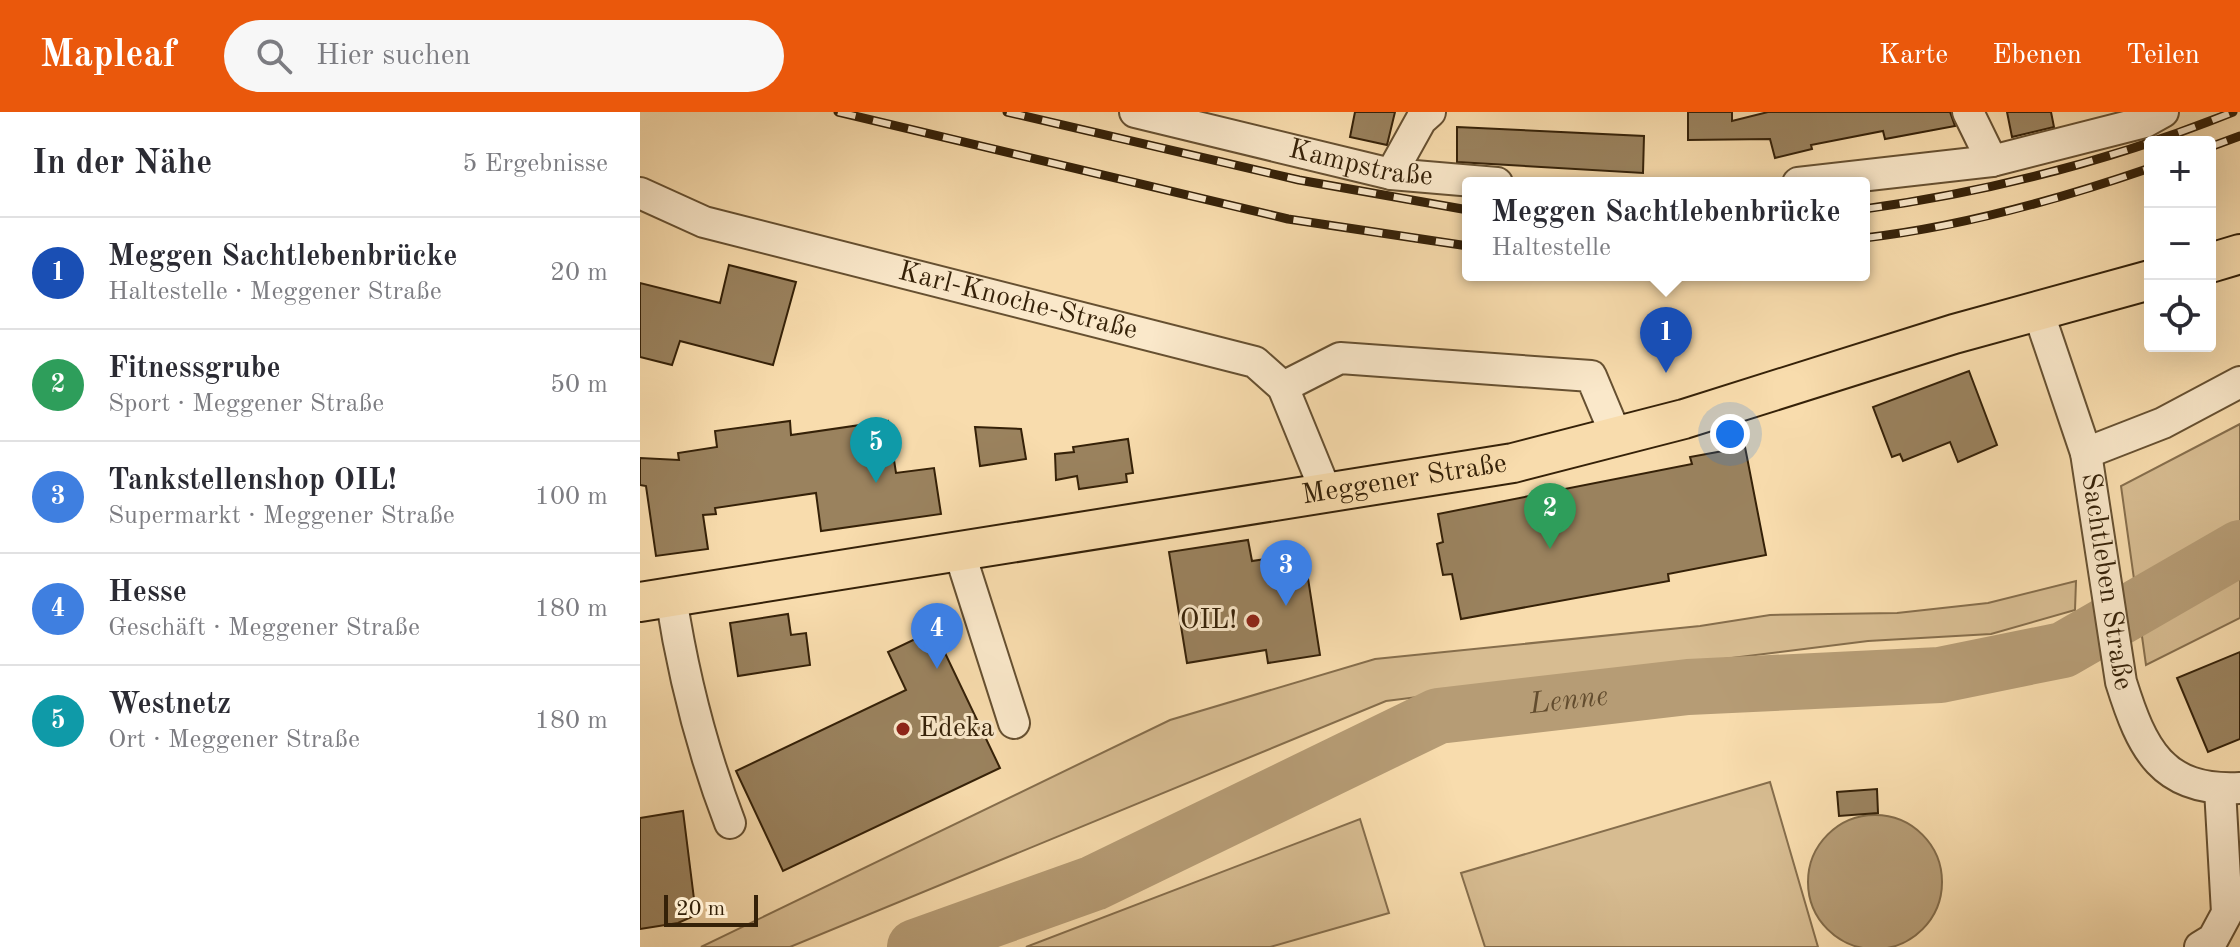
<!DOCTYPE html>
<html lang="de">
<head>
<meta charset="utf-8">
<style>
  body { margin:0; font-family:"Old Standard TT",serif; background:#f7f7f7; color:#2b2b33 }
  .controls { position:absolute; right:24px; top:24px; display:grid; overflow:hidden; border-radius:8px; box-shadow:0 8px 32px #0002 }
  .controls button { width:72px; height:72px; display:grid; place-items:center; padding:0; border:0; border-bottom:2px solid #e1e1e2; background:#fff; color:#2b2b33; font:40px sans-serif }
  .scale { position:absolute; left:24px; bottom:20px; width:94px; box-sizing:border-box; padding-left:8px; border:4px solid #352108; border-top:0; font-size:22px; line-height:28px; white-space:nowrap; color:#352108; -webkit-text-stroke:6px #fae8ca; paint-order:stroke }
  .you { position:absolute; left:1090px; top:322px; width:28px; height:28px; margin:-20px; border:6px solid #fff; border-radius:50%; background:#1a73e8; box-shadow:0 0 0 12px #1a73e833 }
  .badge { display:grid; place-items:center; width:52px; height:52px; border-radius:50%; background:#ea580c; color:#fff; font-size:26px; font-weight:700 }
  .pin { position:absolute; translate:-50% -66px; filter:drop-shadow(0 2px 4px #0008) }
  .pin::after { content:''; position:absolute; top:42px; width:28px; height:24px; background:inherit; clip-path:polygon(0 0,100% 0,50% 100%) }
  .popup { position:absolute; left:822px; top:65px; width:408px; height:104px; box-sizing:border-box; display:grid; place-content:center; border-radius:8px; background:#fff; filter:drop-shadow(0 2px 6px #0005); font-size:26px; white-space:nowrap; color:#7c7c81 }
  .popup b { font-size:30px; color:#2b2b33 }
  .popup::after { content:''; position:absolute; left:50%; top:100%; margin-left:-16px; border:16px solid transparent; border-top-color:#fff }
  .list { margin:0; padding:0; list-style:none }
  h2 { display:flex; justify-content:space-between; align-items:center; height:104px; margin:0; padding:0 32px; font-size:34px }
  h2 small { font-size:26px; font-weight:400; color:#7c7c81 }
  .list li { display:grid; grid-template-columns:52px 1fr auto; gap:24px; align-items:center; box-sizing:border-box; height:112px; padding:0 32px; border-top:2px solid #e1e1e2 }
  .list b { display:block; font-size:30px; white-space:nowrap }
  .list p { margin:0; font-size:26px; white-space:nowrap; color:#7c7c81 }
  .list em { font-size:26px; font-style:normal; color:#7c7c81 }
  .icon { flex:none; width:44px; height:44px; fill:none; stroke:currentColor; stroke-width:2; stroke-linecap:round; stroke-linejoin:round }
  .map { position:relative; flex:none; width:1600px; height:835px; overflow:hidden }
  header { display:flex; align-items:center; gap:48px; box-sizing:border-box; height:112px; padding:0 40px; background:#ea580c; color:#fff }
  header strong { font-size:38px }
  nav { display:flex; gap:44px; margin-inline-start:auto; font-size:28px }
  .search { width:560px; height:72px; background:#f7f7f7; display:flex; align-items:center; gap:20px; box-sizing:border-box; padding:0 28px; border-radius:44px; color:#7c7c81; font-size:30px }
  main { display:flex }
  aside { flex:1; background:#fff }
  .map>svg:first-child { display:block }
  .green { fill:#d7bc91; stroke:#866e4c; stroke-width:2 }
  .water { fill:#b69c75; stroke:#826b49; stroke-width:2 }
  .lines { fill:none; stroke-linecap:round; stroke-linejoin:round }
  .river { stroke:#b69c75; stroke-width:56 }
  .building { fill:#9a825e; stroke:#352108; stroke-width:2 }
  .minor-casing { stroke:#665031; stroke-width:34 }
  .major-casing { stroke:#352108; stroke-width:42 }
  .minor { stroke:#fae8ca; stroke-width:30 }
  .major { stroke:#f8dcad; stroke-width:38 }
  .rail-casing { stroke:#352108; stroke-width:9 }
  .rail { stroke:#fae8ca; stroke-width:6; stroke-dasharray:18; stroke-linecap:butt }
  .poi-dot { fill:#8f2418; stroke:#fae8ca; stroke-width:3 }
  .labels { text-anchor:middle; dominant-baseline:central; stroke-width:6; stroke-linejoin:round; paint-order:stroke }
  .street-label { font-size:28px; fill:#352108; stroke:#fae8ca }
  .poi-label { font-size:28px; fill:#352108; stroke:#fae8ca; text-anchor:end }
  .water-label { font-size:30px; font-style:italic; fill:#624c2e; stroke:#fae8ca }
</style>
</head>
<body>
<header>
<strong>Mapleaf</strong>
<div class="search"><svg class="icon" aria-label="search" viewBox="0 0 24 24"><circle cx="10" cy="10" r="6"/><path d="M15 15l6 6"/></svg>Hier suchen</div>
<nav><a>Karte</a><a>Ebenen</a><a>Teilen</a></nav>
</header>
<main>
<aside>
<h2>In der Nähe<small>5 Ergebnisse</small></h2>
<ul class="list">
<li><span class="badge" style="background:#1a4fb4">1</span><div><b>Meggen Sachtlebenbrücke</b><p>Haltestelle · Meggener Straße</p></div><em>20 m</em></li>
<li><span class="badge" style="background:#2e9e5b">2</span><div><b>Fitnessgrube</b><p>Sport · Meggener Straße</p></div><em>50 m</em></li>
<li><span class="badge" style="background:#3f7fe0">3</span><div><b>Tankstellenshop OIL!</b><p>Supermarkt · Meggener Straße</p></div><em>100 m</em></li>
<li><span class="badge" style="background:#3f7fe0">4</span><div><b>Hesse</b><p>Geschäft · Meggener Straße</p></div><em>180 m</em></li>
<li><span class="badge" style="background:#0f9aa8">5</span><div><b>Westnetz</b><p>Ort · Meggener Straße</p></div><em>180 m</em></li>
</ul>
</aside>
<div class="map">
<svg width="1600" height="835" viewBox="0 0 1600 835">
  <rect width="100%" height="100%" fill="#f8dcad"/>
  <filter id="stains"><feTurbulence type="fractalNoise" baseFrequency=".0025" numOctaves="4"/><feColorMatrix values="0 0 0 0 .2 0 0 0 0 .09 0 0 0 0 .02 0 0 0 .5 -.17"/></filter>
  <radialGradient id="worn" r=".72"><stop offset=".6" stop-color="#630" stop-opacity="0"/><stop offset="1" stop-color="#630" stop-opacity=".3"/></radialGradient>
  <!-- green -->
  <g class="green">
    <polygon points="1600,312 1600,506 1506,553 1481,374"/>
    <polygon points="1436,469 1435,498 1351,522 1228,529 746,589 150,835 61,835 530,608 735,547 1060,514 1130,503 1257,501 1348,491"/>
    <polygon points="1130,670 1178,835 845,835 821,761"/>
    <polygon points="720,707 749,801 630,835 386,835"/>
  </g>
  <!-- water -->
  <circle class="water" cx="1235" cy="770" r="67"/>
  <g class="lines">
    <!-- river -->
    <path class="river" id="s1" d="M275 835 454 771 798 604 1048 575 1300 563 1423 538 1600 436"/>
  </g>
  <!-- building -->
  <g class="building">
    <polygon points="715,0 755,0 747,33 710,25"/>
    <polygon points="1048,0 1092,0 1092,9 1128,0 1310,0 1315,14 1245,27 1243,19 1171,33 1172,37 1135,46 1130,27 1048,28"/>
    <polygon points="1367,0 1411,0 1414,15 1372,25"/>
    <polygon points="817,15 1004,24 1003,61 817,50"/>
    <polygon points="89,153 156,170 133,253 40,229 32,253 0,245 0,171 80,191"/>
    <polygon points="1329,259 1357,333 1318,350 1310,330 1263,349 1260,342 1252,345 1233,295"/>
    <polygon points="150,309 151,323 248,309 256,361 294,356 301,402 181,419 176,381 75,396 76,402 63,403 68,437 16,444 6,374 0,373 0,346 39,348 38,341 77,335 75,319"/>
    <polygon points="335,315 381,317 386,347 340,354"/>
    <polygon points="488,327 493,361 486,362 487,370 439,377 437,364 416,368 415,342 434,340 433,335"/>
    <polygon points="1105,335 1126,443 1028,462 1029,469 821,507 812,462 803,463 797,432 803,430 798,402 1052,352 1050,345"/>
    <polygon points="608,428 612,449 664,441 680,543 628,551 626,538 547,551 529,440"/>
    <polygon points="148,502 151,523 166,521 170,553 98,564 90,511"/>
    <polygon points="294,518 360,656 143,759 96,659 266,578 248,540"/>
    <polygon points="1600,540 1600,627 1568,640 1537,566"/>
    <polygon points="1237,677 1238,701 1199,704 1197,680"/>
    <polygon points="43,699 56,803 38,811 0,817 0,706"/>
  </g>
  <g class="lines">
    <defs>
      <g id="minor">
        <path id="s2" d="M495 0 751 62 857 71"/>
        <polyline points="1328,0 1352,49"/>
        <polyline points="751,62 781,8 790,0"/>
        <polyline points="1158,71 1352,49 1505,10 1523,0"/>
        <path id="s3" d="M0 81 64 110 615 250 643 275 686 380"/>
        <path id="s4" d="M1398 199 1446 341 1481 570C1502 637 1522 680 1600 676"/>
        <polyline points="643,275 700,246 951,264 977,326"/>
        <polyline points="1446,341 1523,311 1600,270"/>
        <polyline points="319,439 374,611"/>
        <path d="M31 485C43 563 62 638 90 711"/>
        <polyline points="1560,835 1573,827 1587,801 1580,677"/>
      </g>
      <g id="major">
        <polyline points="1570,151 1600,142"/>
        <path id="s5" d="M0 490 873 351 1044 307 1314 222 1510 168"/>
      </g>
    </defs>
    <!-- minor casing -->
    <use href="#minor" class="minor-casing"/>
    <!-- major casing -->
    <use href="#major" class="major-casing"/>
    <!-- minor -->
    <use href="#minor" class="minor"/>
    <!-- major -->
    <use href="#major" class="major"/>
    <defs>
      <g id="rail">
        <polyline points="198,0 648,107 828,134"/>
        <polyline points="367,0 659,68 828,98"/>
        <polyline points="1570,35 1600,24"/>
        <path d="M1224 97C1349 80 1476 47 1593 0"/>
        <path d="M1224 126C1321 115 1417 88 1510 56"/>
      </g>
    </defs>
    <!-- rail casing -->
    <use href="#rail" class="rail-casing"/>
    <!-- rail -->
    <use href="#rail" class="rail"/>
  </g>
  <!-- markers -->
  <g class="poi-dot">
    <circle cx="613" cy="509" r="8"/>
    <circle cx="263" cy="617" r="8"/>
  </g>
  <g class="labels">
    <!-- street labels -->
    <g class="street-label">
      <text stroke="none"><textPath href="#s2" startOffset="232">Kampstraße</textPath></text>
      <text stroke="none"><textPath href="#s3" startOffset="394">Karl-Knoche-Straße</textPath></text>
      <text stroke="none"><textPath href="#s5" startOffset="774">Meggener Straße</textPath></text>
      <text stroke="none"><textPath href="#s4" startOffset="280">Sachtleben Straße</textPath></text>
    </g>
    <!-- poi labels -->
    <g class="poi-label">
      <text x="597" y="509">OIL!</text>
      <text x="279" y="617" text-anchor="start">Edeka</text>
    </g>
    <!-- water labels -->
    <g class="water-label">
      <text stroke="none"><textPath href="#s1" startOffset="704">Lenne</textPath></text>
    </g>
  </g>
  <rect width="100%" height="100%" filter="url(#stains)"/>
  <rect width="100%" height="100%" fill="url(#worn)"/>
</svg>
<div class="controls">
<button>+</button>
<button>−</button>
<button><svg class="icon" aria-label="locate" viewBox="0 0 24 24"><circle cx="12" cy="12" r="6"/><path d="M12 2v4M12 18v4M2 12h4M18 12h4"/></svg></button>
</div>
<div class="scale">20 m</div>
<div class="you"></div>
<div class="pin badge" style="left:1026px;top:261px;background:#1a4fb4">1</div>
<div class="popup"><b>Meggen Sachtlebenbrücke</b>Haltestelle</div>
<div class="pin badge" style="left:910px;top:437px;background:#2e9e5b">2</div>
<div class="pin badge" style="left:646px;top:494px;background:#3f7fe0">3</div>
<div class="pin badge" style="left:297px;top:557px;background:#3f7fe0">4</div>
<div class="pin badge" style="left:236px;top:371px;background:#0f9aa8">5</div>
</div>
</main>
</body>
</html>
